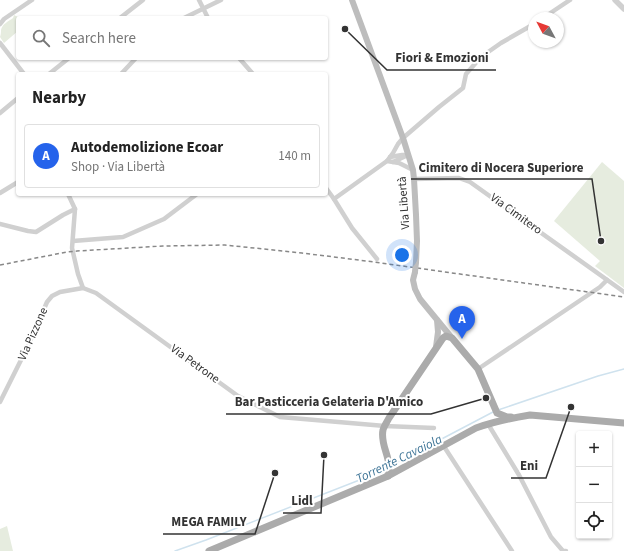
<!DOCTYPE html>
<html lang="en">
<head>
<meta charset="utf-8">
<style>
  body { margin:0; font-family:"Source Sans 3",sans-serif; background:#f2f2f2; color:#222 }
  .controls { position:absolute; right:12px; bottom:12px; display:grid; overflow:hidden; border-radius:4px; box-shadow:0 1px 3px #0004 }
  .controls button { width:36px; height:36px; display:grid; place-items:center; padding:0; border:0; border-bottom:1px solid #e0e0e0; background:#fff; color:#222; font:20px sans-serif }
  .compass { position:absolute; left:528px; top:12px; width:36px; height:36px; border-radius:50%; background:#fff; box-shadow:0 1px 3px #0004; rotate:311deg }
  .you { position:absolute; left:402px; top:255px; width:14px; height:14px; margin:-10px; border:3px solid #fff; border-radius:50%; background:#1a73e8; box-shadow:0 0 0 6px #1a73e833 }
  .badge { display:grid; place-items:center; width:26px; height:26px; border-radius:50%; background:#2563eb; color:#fff; font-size:13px; font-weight:700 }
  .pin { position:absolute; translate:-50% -33px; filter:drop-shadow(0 1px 2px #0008) }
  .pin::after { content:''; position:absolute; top:21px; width:14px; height:12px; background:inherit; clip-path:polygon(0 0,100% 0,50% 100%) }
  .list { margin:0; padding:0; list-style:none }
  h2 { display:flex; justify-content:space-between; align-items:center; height:52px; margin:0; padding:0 16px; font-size:17px }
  h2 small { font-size:13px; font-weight:400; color:#767676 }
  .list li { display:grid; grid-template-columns:26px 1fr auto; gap:12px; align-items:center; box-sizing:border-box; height:64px; margin:0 8px 8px; padding:0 8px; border:1px solid #e0e0e0; border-radius:4px }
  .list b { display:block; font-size:15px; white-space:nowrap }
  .list p { margin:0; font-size:13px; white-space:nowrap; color:#767676 }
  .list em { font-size:13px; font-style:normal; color:#767676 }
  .icon { flex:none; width:22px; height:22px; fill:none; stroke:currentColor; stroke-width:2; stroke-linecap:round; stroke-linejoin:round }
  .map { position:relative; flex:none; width:624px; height:551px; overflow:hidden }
  .search { position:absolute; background:#fff; box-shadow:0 1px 3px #0004; left:16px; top:16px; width:312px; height:44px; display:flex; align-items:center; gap:10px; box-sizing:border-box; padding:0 14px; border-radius:4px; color:#767676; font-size:15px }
  .panel { position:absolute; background:#fff; box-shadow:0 1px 3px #0004; left:16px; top:72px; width:312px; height:124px; border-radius:4px }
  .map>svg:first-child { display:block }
  .green { fill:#e6ecdf }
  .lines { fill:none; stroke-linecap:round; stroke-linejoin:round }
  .stream { stroke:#cfe2ee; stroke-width:1.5 }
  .minor { stroke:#d0d0d0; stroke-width:4.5 }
  .tertiary { stroke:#d0d0d0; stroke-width:5.5 }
  .secondary { stroke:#bdbdbd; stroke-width:6 }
  .primary { stroke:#ababab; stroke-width:7 }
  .rail { stroke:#888; stroke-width:1.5; stroke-dasharray:4 3; stroke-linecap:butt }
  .secondary-bridge { stroke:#bdbdbd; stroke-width:6 }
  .labels { text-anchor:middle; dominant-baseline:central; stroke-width:4; stroke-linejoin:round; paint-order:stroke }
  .street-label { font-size:12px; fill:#333; stroke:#fff }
  .water-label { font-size:13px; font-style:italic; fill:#3f7597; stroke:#fff }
  .leader { fill:none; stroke:#333; stroke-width:1.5 }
  .callout-dot { fill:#333; stroke:#fff; stroke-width:1.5 }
  .callout-label { font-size:13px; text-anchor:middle; font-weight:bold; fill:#333; stroke:#fff; stroke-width:4; stroke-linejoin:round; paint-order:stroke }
</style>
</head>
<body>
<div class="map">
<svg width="624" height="551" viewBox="0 0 624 551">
  <rect width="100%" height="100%" fill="#fff"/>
  <!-- green -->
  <g class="green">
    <path d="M14 15 20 18H18V31L4 43 0 37C1 34 1 32 1 30 2 24 9 21 13 18Z"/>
    <polygon points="602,162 624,181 624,288 595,266 600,261 554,221"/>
    <polygon points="7,526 13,551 0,551 0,529"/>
  </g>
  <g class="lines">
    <!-- stream -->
    <g class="stream">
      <polyline points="498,410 598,376 624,369"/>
      <polyline points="392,465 493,412"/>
      <polyline points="175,551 206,540 380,472 387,468"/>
    </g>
    <!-- minor -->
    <g class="minor">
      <polyline points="199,0 208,18"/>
      <polyline points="120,18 143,0"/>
      <polyline points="184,18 221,0"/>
      <polyline points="543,18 570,0"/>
      <polyline points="0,24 4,19 32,0"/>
      <polyline points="0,43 24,74"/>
      <polyline points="239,58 253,74"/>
      <polyline points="49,74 69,58"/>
      <polyline points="121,74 136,58"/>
      <polyline points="0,113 18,98"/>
      <polyline points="390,157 402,155 408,155"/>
      <polyline points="387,161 399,163 413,170"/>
      <polyline points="393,162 408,155"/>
      <polyline points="414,179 459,178 470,182 624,292"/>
      <polyline points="326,188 334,199 352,228 377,259"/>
      <polyline points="0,193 18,182"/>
      <polyline points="68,194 75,209 72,248 78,274 83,288 96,293 238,396 280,417 385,426 434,428"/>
      <polyline points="334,199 387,161 393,153 398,144 403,138 439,107 463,88 466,74 481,57 501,43 534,24"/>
      <polyline points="0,224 28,231 36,232 63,215 75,209"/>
      <polyline points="73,241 123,237 164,219 197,194"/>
      <polyline points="478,369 600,287 607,280"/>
      <polyline points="0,402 28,346 47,302 52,296 60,292 83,288"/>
      <polyline points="488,424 519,475 551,537 563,551 566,551"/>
      <polyline points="443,445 512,551"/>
    </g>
    <!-- tertiary -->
    <polyline class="tertiary" points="615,0 624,9"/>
    <!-- secondary -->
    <g class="secondary">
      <polyline points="352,0 403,138 413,170 414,179 416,215 417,241 416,262"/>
      <polyline points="415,272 413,280 415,289 420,299 452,338"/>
      <polyline points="436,347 438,332 437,320"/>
    </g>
    <!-- primary -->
    <g class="primary">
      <path d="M388 476C388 473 389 471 389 469 390 456 380 444 383 430 384 426 387 422 389 418L443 338 446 336 452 338 478 369 497 413 507 417H511"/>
      <path d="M209 551 388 476 476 428C493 422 511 418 530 415L624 423"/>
    </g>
    <!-- rail -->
    <polyline class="rail" points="0,265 67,252 77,251 163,246 225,245 302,253 374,262 624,297"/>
    <!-- secondary-bridge -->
    <polyline class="secondary-bridge" points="415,272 416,262"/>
  </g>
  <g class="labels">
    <!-- street labels -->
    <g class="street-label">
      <text transform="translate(404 203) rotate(-94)">Via Libertà</text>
      <text transform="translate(516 214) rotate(36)">Via Cimitero</text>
      <text transform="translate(33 334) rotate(-66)">Via Pizzone</text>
      <text transform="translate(195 364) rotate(36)">Via Petrone</text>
    </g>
    <!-- water labels -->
    <g class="water-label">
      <text transform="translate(399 459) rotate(-26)">Torrente Cavaiola</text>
    </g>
  </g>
  <!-- callouts -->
  <path class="leader" d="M345 29L387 70H496M601 241L592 179H411M486 398L431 414H226M571 407L546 478H511M324 455L321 513H283M275 473L255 534H163"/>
  <g class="callout-dot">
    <circle cx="345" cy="29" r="4"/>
    <circle cx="601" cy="241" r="4"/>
    <circle cx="486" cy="398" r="4"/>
    <circle cx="571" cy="407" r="4"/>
    <circle cx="324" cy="455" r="4"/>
    <circle cx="275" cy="473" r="4"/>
  </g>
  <g class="callout-label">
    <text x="442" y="62">Fiori &amp; Emozioni</text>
    <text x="501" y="172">Cimitero di Nocera Superiore</text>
    <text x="329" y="406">Bar Pasticceria Gelateria D'Amico</text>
    <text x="529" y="470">Eni</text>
    <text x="302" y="505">Lidl</text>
    <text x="209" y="526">MEGA FAMILY</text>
  </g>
</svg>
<div class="controls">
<button>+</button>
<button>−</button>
<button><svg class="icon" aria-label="locate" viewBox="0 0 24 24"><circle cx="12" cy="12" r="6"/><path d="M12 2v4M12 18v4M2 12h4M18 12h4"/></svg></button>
</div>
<svg class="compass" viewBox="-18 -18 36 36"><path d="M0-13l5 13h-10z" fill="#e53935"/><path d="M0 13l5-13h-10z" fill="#767676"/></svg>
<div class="you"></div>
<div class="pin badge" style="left:462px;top:339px">A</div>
<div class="search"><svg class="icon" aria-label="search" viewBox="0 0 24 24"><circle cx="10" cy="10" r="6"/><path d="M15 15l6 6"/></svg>Search here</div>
<section class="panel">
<h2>Nearby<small></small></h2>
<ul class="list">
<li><span class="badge">A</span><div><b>Autodemolizione Ecoar</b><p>Shop · Via Libertà</p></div><em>140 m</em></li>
</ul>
</section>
</div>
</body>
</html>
